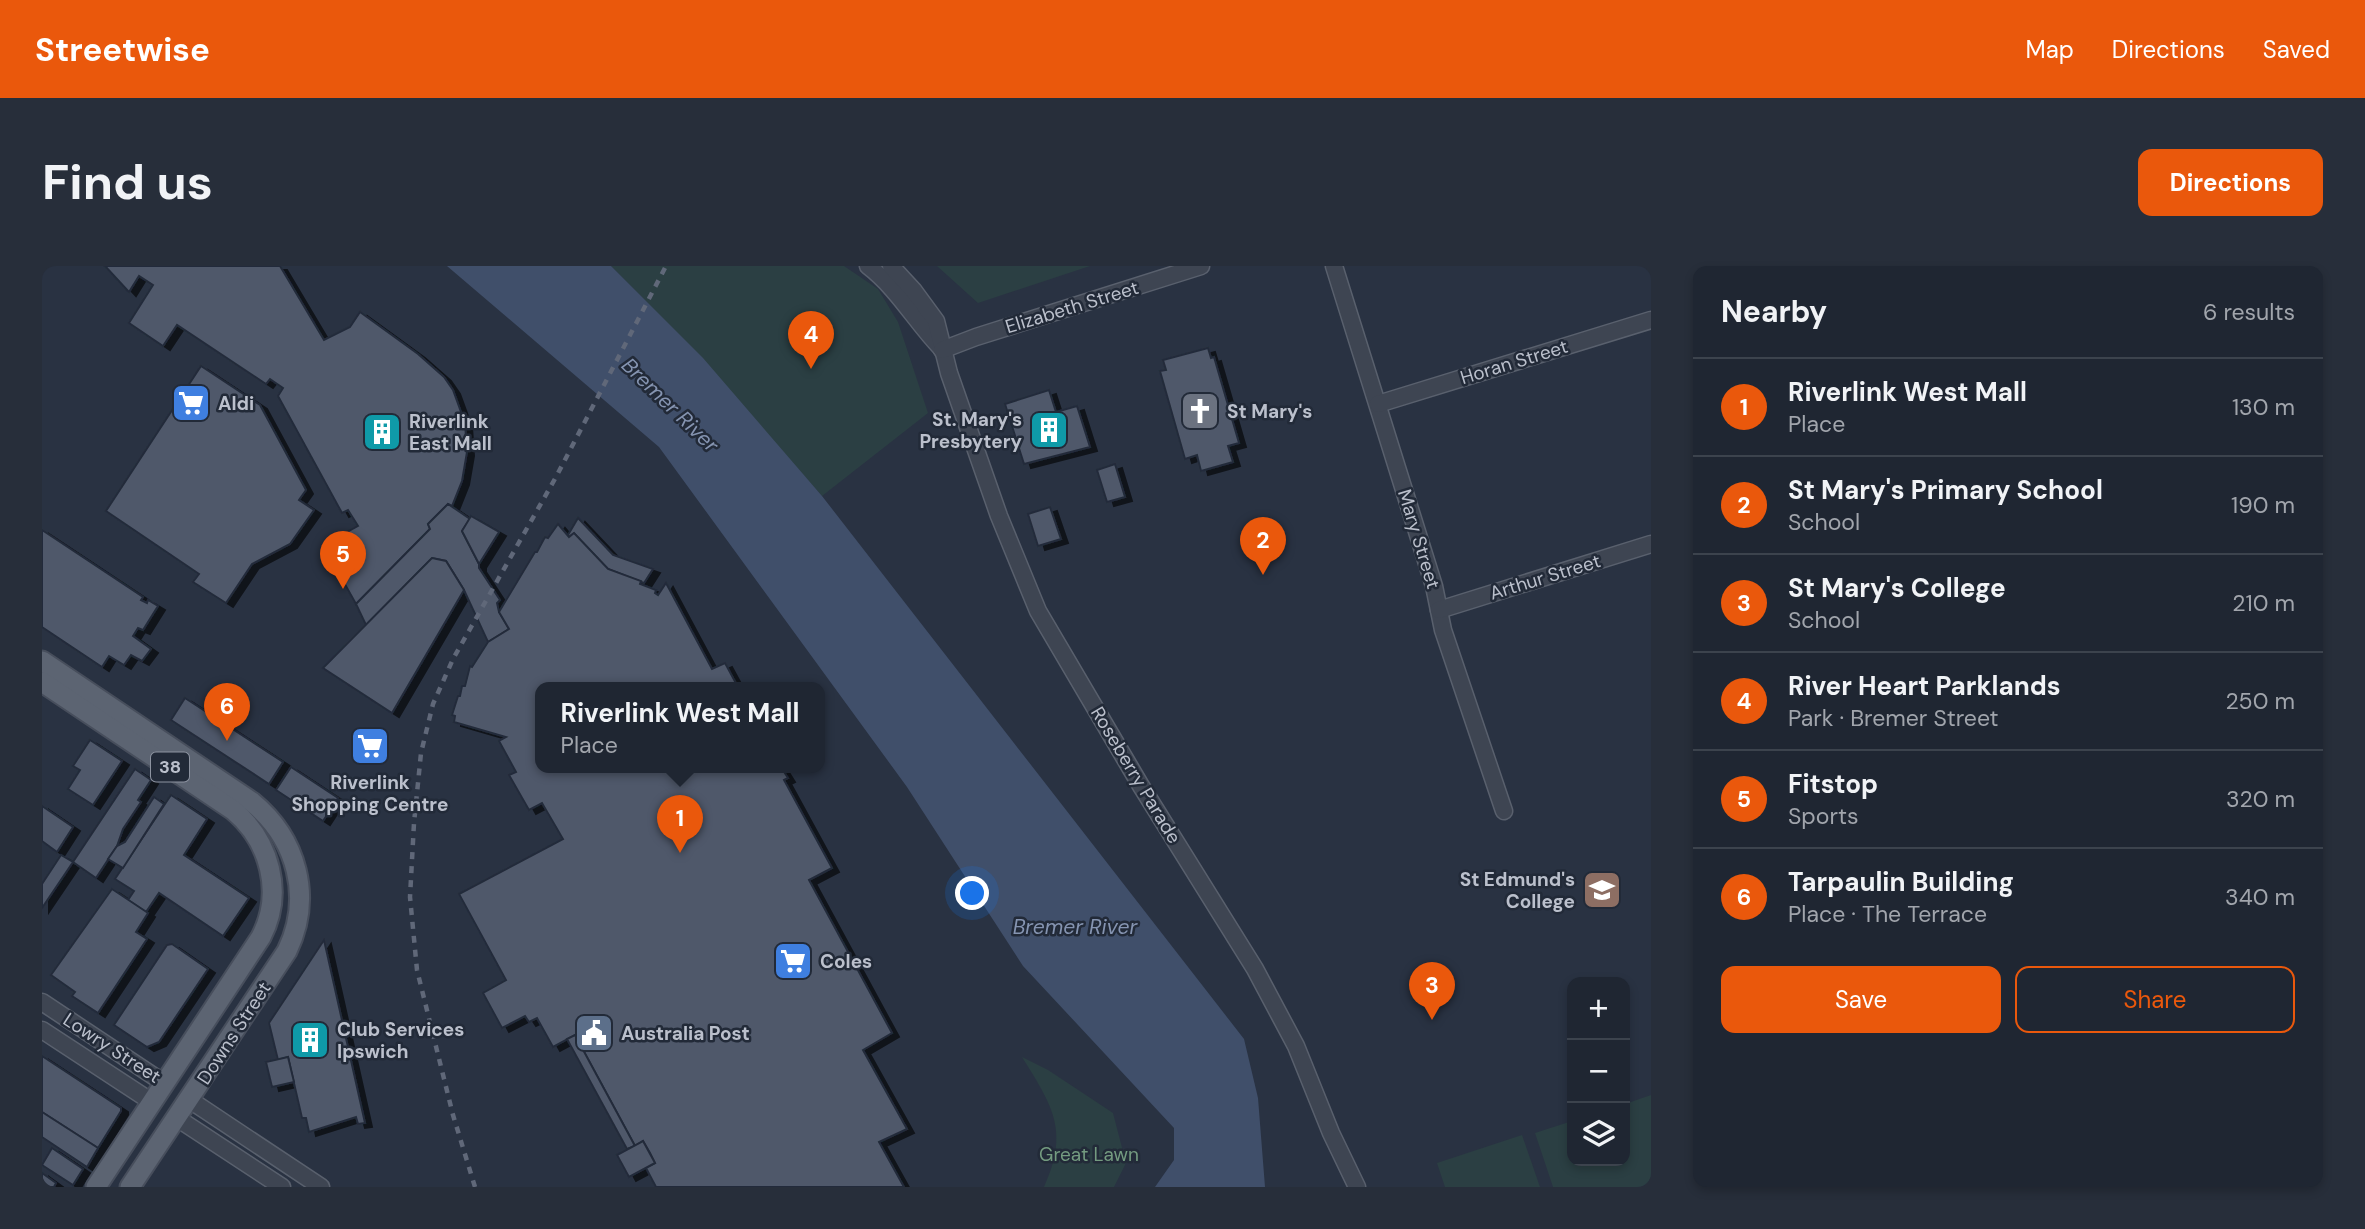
<!DOCTYPE html>
<html lang="en">
<head>
<meta charset="utf-8">
<style>
  body { margin:0; font-family:"DM Sans",sans-serif; background:#272e3a; color:#f1f3f6 }
  .controls { position:absolute; right:21px; bottom:21px; display:grid; overflow:hidden; border-radius:14px; box-shadow:0 4px 10px #0003 }
  .controls button { width:63px; height:63px; display:grid; place-items:center; padding:0; border:0; border-bottom:2px solid #3c434d; background:#1f2632; color:#f1f3f6; font:35px sans-serif }
  .you { position:absolute; left:931px; top:628px; width:24px; height:24px; margin:-18px; border:5px solid #fff; border-radius:50%; background:#1a73e8; box-shadow:0 0 0 10px #1a73e833 }
  .badge { display:grid; place-items:center; width:46px; height:46px; border-radius:50%; background:#ea580c; color:#fff; font-size:23px; font-weight:700 }
  .pin { position:absolute; translate:-50% -58px; filter:drop-shadow(0 2px 4px #0008) }
  .pin::after { content:''; position:absolute; top:37px; width:24px; height:21px; background:inherit; clip-path:polygon(0 0,100% 0,50% 100%) }
  .popup { position:absolute; left:493px; top:416px; width:290px; height:91px; box-sizing:border-box; display:grid; place-content:center; border-radius:14px; background:#1f2632; filter:drop-shadow(0 2px 5px #0005); font-size:23px; white-space:nowrap; color:#a1a5ac }
  .popup b { font-size:26px; color:#f1f3f6 }
  .popup::after { content:''; position:absolute; left:50%; top:100%; margin-left:-14px; border:14px solid transparent; border-top-color:#1f2632 }
  .list { margin:0; padding:0; list-style:none }
  h2 { display:flex; justify-content:space-between; align-items:center; height:91px; margin:0; padding:0 28px; font-size:30px }
  h2 small { font-size:23px; font-weight:400; color:#a1a5ac }
  .list li { display:grid; grid-template-columns:46px 1fr auto; gap:21px; align-items:center; box-sizing:border-box; height:98px; padding:0 28px; border-top:2px solid #3c434d }
  .list b { display:block; font-size:26px; white-space:nowrap }
  .list p { margin:0; font-size:23px; white-space:nowrap; color:#a1a5ac }
  .list em { font-size:23px; font-style:normal; color:#a1a5ac }
  .actions { display:flex; gap:14px; padding:21px 28px }
  .actions a { flex:1; padding:16px 0; border:2px solid #ea580c; border-radius:14px; text-align:center; font-size:24px; color:#ea580c }
  .actions .main { background:#ea580c; color:#fff }
  .icon { flex:none; width:38px; height:38px; fill:none; stroke:currentColor; stroke-width:2; stroke-linecap:round; stroke-linejoin:round }
  .map { position:relative; flex:none; width:1609px; height:921px; overflow:hidden; border-radius:14px }
  header { display:flex; align-items:center; gap:42px; box-sizing:border-box; height:98px; padding:0 35px; background:#ea580c; color:#fff }
  header strong { font-size:33px }
  nav { display:flex; gap:38px; margin-inline-start:auto; font-size:24px }
  .intro { display:flex; align-items:center; justify-content:space-between; box-sizing:border-box; height:168px; padding:0 42px }
  h1 { margin:0; font-size:49px }
  .button { padding:18px 32px; border-radius:14px; background:#ea580c; color:#fff; font-size:24px; font-weight:700 }
  main { display:flex; gap:42px; padding:0 42px }
  aside { flex:1; background:#1f2632; border-radius:14px; box-shadow:0 4px 10px #0003 }
  .map>svg:first-child { display:block }
  .green { fill:#2b3f43 }
  .water { fill:#404f6a }
  .building { fill:#50596b; stroke:#242c3a; stroke-width:2; filter:url(#shadow) }
  .lines { fill:none; stroke-linecap:round; stroke-linejoin:round }
  .minor-casing { stroke:#59606d; stroke-width:19 }
  .major-casing { stroke:#474e5c; stroke-width:23 }
  .minor { stroke:#3e4552; stroke-width:16 }
  .major { stroke:#5c6472; stroke-width:19 }
  .rail { stroke:#606879; stroke-width:4.5; stroke-dasharray:7 7; stroke-linecap:butt }
  .labels { text-anchor:middle; dominant-baseline:central; stroke-width:5; stroke-linejoin:round; paint-order:stroke }
  .shield { fill:#222a38; stroke:#8d93a0; stroke-width:2 }
  .shield-label { font-size:18px; font-weight:bold; fill:#bbc0cc }
  .street-label { font-size:19px; fill:#bbc0cc; stroke:#222a38 }
  .poi-label { font-size:19px; font-weight:bold; fill:#bbc0cc; stroke:#222a38; text-anchor:start }
  .park-label { font-size:19px; fill:#749b80; stroke:#222a38 }
  .water-label { font-size:21px; font-style:italic; fill:#8594b1; stroke:#222a38 }
</style>
</head>
<body>
<header>
<strong>Streetwise</strong>
<nav><a>Map</a><a>Directions</a><a>Saved</a></nav>
</header>
<div class="intro"><h1>Find us</h1><a class="button">Directions</a></div>
<main>
<div class="map">
<svg width="1609" height="921" viewBox="0 0 1609 921">
  <defs>
    <filter id="shadow"><feDropShadow dx="7" dy="4" stdDeviation="0" flood-color="#0009"/></filter>
  </defs>
  <rect width="100%" height="100%" fill="#293242"/>
  <!-- green -->
  <g class="green">
    <polygon points="569,0 802,0 836,23 856,56 886,147 780,230 628,60"/>
    <polygon points="895,0 1048,0 936,37"/>
    <path d="M980 791 1006 804 1071 847 1084 897 1072 921H1002C1028 865 1010 839 980 791Z"/>
    <polygon points="1609,829 1609,921 1511,921 1493,867 1530,855 1530,895 1583,895 1583,838"/>
    <polygon points="1480,869 1498,921 1403,921 1395,897"/>
  </g>
  <!-- water -->
  <polygon class="water" points="405,0 569,0 661,92 780,230 1202,773 1216,832 1223,921 1113,921 1132,894 1132,862 981,700 865,521 617,181"/>
  <!-- building -->
  <g class="building">
    <polygon points="63,0 238,0 282,74 308,61 318,46 376,88 402,111 411,124 423,157 425,186 420,215 410,240 406,238 386,258 388,263 314,338 281,279 316,260 306,244 300,247 236,130 241,122 228,113 224,118 135,59 121,80 87,57 111,19 97,10 87,26"/>
    <polygon points="1166,82 1169,92 1172,91 1197,177 1186,180 1191,196 1159,205 1155,189 1143,193 1118,105 1124,104 1121,94"/>
    <polygon points="159,100 218,139 264,224 257,234 272,244 248,278 210,298 184,337 151,316 157,308 64,245"/>
    <polygon points="1007,124 1014,146 1035,140 1048,181 982,198 963,138"/>
    <polygon points="1073,198 1083,231 1065,236 1055,204"/>
    <polygon points="406,238 428,253 420,265 437,298 437,302 458,334 455,337 457,346 467,363 446,376 422,324 404,295 390,292 324,359 314,338 388,263 386,258"/>
    <polygon points="1008,241 1019,273 996,280 986,248"/>
    <polygon points="429,250 457,266 437,298 420,265"/>
    <polygon points="536,252 571,289 611,303 602,317 566,303 532,267 527,271 526,269"/>
    <polygon points="516,258 527,271 532,267 566,303 599,315 598,318 614,324 613,327 616,329 624,317 670,403 683,397 696,421 498,421 498,501 739,501 746,512 742,514 790,602 767,614 850,767 821,784 865,863 837,876 862,921 614,921 604,902 613,897 608,887 601,875 593,880 533,769 511,781 495,752 487,756 483,750 460,762 441,727 464,714 417,628 521,573 500,537 487,544 467,509 474,506 457,475 464,471 412,456 413,450 410,449 416,430 418,430 420,420 423,420 428,400 430,401 446,376 467,363 457,346 493,286 495,286 503,271 506,272"/>
    <polygon points="0,264 101,331 99,334 105,337 106,334 116,340 101,364 96,362 91,370 109,383 100,395 89,389 82,399 67,390 60,401 0,361"/>
    <polygon points="390,292 404,295 422,324 350,447 281,402"/>
    <polygon points="143,432 241,496 227,518 129,454"/>
    <polygon points="48,474 80,495 51,539 26,523 38,504 31,500"/>
    <polygon points="249,501 296,532 281,555 234,524"/>
    <polygon points="93,503 109,514 96,534 99,536 81,563 75,580 54,612 31,596"/>
    <polygon points="129,529 165,553 142,589 207,632 181,670 117,627 104,646 86,634 92,625 73,613"/>
    <polygon points="112,531 122,538 81,602 66,593 75,580 83,576"/>
    <polygon points="0,540 31,561 15,586 0,575"/>
    <polygon points="19,589 31,596 0,642 0,618"/>
    <polygon points="70,623 106,647 94,666 105,673 56,747 30,730 33,726 9,709"/>
    <polygon points="282,674 323,857 316,858 314,851 267,866 264,852 260,852 246,791 236,794 227,757"/>
    <polygon points="130,678 166,703 117,776 105,781 72,759 125,679"/>
    <polygon points="533,769 593,880 585,883 525,773"/>
    <polygon points="0,790 79,842 79,845 56,882 0,846"/>
    <polygon points="246,791 252,816 230,821 224,796"/>
    <polygon points="0,846 56,882 45,901 0,871"/>
    <polygon points="601,875 613,897 587,911 575,889"/>
    <polygon points="10,882 41,903 31,919 0,899"/>
    <polygon points="0,907 14,917 12,921 0,921"/>
  </g>
  <g class="lines">
    <defs>
      <g id="minor">
        <path d="M826 0C856 23 873 55 899 82"/>
        <polyline points="849,0 872,25 894,55 907,107 957,250 996,345 1099,520 1213,703 1254,780 1289,867 1315,921"/>
        <polyline points="1292,0 1392,320 1401,364 1462,545"/>
        <polyline points="900,84 934,71 1159,0"/>
        <polyline points="1336,138 1609,54"/>
        <polyline points="1397,344 1609,278"/>
        <polyline points="0,736 122,817"/>
        <polyline points="0,764 110,836"/>
        <polyline points="148,834 279,921"/>
        <polyline points="135,852 240,921"/>
      </g>
      <g id="major">
        <path d="M0 395 210 536C255 573 271 631 245 685L88 921"/>
        <path d="M0 416 191 544C228 575 242 627 219 671L54 921"/>
      </g>
    </defs>
    <!-- minor casing -->
    <use href="#minor" class="minor-casing"/>
    <!-- major casing -->
    <use href="#major" class="major-casing"/>
    <!-- minor -->
    <use href="#minor" class="minor"/>
    <!-- major -->
    <use href="#major" class="major"/>
    <!-- rail -->
    <polyline class="rail" points="433,921 411,849 375,704 368,631 372,557 379,487 391,438 411,393 514,211 624,0"/>
  </g>
  <!-- icons -->
  <defs>
    <symbol id="supermarket-square" viewBox="-11 -11 22 22"><rect x="-9" y="-9" width="18" height="18" rx="4" fill="#3f7fe0" stroke="#222a38"/><path d="M-6-5.5h2.5l.6 2H6L4.5 2H-2.5L-4.4-4H-6ZM-1.5 3.2a1.3 1.3 0 1 0 .1 0ZM3 3.2a1.3 1.3 0 1 0 .1 0Z" fill="#fff"/></symbol>
    <symbol id="church-square" viewBox="-11 -11 22 22"><rect x="-9" y="-9" width="18" height="18" rx="4" fill="#6b7280" stroke="#222a38"/><path d="M-1.2-6h2.4v3.5h3.3v2.4h-3.3V6h-2.4V-.1h-3.3v-2.4h3.3Z" fill="#fff"/></symbol>
    <symbol id="building-square" viewBox="-11 -11 22 22"><rect x="-9" y="-9" width="18" height="18" rx="4" fill="#0f9aa8" stroke="#222a38"/><path d="M-4-6H4V6H1V3H-1V6H-4ZM-2.5-4.3h1.7v1.8h-1.7ZM.8-4.3h1.7v1.8H.8ZM-2.5-1h1.7V.8h-1.7ZM.8-1h1.7V.8H.8Z" fill="#fff"/></symbol>
    <symbol id="school-square" viewBox="-11 -11 22 22"><rect x="-9" y="-9" width="18" height="18" rx="4" fill="#8d6e63" stroke="#222a38"/><path d="M0-5L7-2L0 1L-7-2ZM-4 1L0 2.5L4 1V4Q0 6-4 4Z" fill="#fff"/></symbol>
    <symbol id="civic-square" viewBox="-11 -11 22 22"><rect x="-9" y="-9" width="18" height="18" rx="4" fill="#5c6f8a" stroke="#222a38"/><path d="M-.6-6.5H3V-4.5H.6V-3L4-1V1h2V6H-6V1h2V-1L-.6-3ZM-1.2 2.5V6h2.4V2.5Z" fill="#fff"/></symbol>
  </defs>
  <g fill-rule="evenodd">
    <use href="#supermarket-square" x="127" y="115" width="44" height="44"/>
    <use href="#church-square" x="1136" y="123" width="44" height="44"/>
    <use href="#building-square" x="985" y="142" width="44" height="44"/>
    <use href="#building-square" x="318" y="144" width="44" height="44"/>
    <use href="#supermarket-square" x="306" y="458" width="44" height="44"/>
    <use href="#school-square" x="1538" y="602" width="44" height="44"/>
    <use href="#supermarket-square" x="729" y="673" width="44" height="44"/>
    <use href="#civic-square" x="530" y="745" width="44" height="44"/>
    <use href="#building-square" x="246" y="752" width="44" height="44"/>
  </g>
  <g class="labels">
    <!-- shield labels -->
    <rect class="shield" x="109" y="486.5" width="38" height="29" rx="5"/>
    <g class="shield-label">
      <text x="128" y="501">38</text>
    </g>
    <!-- street labels -->
    <g class="street-label">
      <text transform="translate(1030 41) rotate(-17)">Elizabeth Street</text>
      <text transform="translate(1472 96) rotate(-17)">Horan Street</text>
      <text transform="translate(1377 273) rotate(73)">Mary Street</text>
      <text transform="translate(1503 311) rotate(-17)">Arthur Street</text>
      <text transform="translate(1094 509) rotate(59)">Roseberry Parade</text>
      <text transform="translate(192 767) rotate(-57)">Downs Street</text>
      <text transform="translate(70 782) rotate(33)">Lowry Street</text>
    </g>
    <!-- poi labels -->
    <g class="poi-label">
      <text x="176" y="137">Aldi</text>
      <text x="1185" y="145">St Mary's</text>
      <text x="980" y="153" text-anchor="end">St. Mary's<tspan x="980" dy="22">Presbytery</tspan></text>
      <text x="367" y="155">Riverlink<tspan x="367" dy="22">East Mall</tspan></text>
      <text x="328" y="516" text-anchor="middle">Riverlink<tspan x="328" dy="22">Shopping Centre</tspan></text>
      <text x="1533" y="613" text-anchor="end">St Edmund's<tspan x="1533" dy="22">College</tspan></text>
      <text x="778" y="695">Coles</text>
      <text x="295" y="763">Club Services<tspan x="295" dy="22">Ipswich</tspan></text>
      <text x="579" y="767">Australia Post</text>
    </g>
    <!-- park labels -->
    <g class="park-label">
      <text x="1047" y="888">Great Lawn</text>
    </g>
    <!-- water labels -->
    <g class="water-label">
      <text transform="translate(628 139) rotate(44)">Bremer River</text>
      <text x="1033" y="661">Bremer River</text>
    </g>
  </g>
</svg>
<div class="controls">
<button>+</button>
<button>−</button>
<button><svg class="icon" aria-label="layers" viewBox="0 0 24 24"><path d="M12 4l9 5-9 5-9-5zM3 14l9 5 9-5"/></svg></button>
</div>
<div class="you"></div>
<div class="pin badge" style="left:638px;top:587px">1</div>
<div class="popup"><b>Riverlink West Mall</b>Place</div>
<div class="pin badge" style="left:1221px;top:309px">2</div>
<div class="pin badge" style="left:1390px;top:754px">3</div>
<div class="pin badge" style="left:769px;top:103px">4</div>
<div class="pin badge" style="left:301px;top:323px">5</div>
<div class="pin badge" style="left:185px;top:475px">6</div>
</div>
<aside>
<h2>Nearby<small>6 results</small></h2>
<ul class="list">
<li><span class="badge">1</span><div><b>Riverlink West Mall</b><p>Place</p></div><em>130 m</em></li>
<li><span class="badge">2</span><div><b>St Mary's Primary School</b><p>School</p></div><em>190 m</em></li>
<li><span class="badge">3</span><div><b>St Mary's College</b><p>School</p></div><em>210 m</em></li>
<li><span class="badge">4</span><div><b>River Heart Parklands</b><p>Park · Bremer Street</p></div><em>250 m</em></li>
<li><span class="badge">5</span><div><b>Fitstop</b><p>Sports</p></div><em>320 m</em></li>
<li><span class="badge">6</span><div><b>Tarpaulin Building</b><p>Place · The Terrace</p></div><em>340 m</em></li>
</ul>
<div class="actions"><a class="main">Save</a><a>Share</a></div>
</aside>
</main>
</body>
</html>
